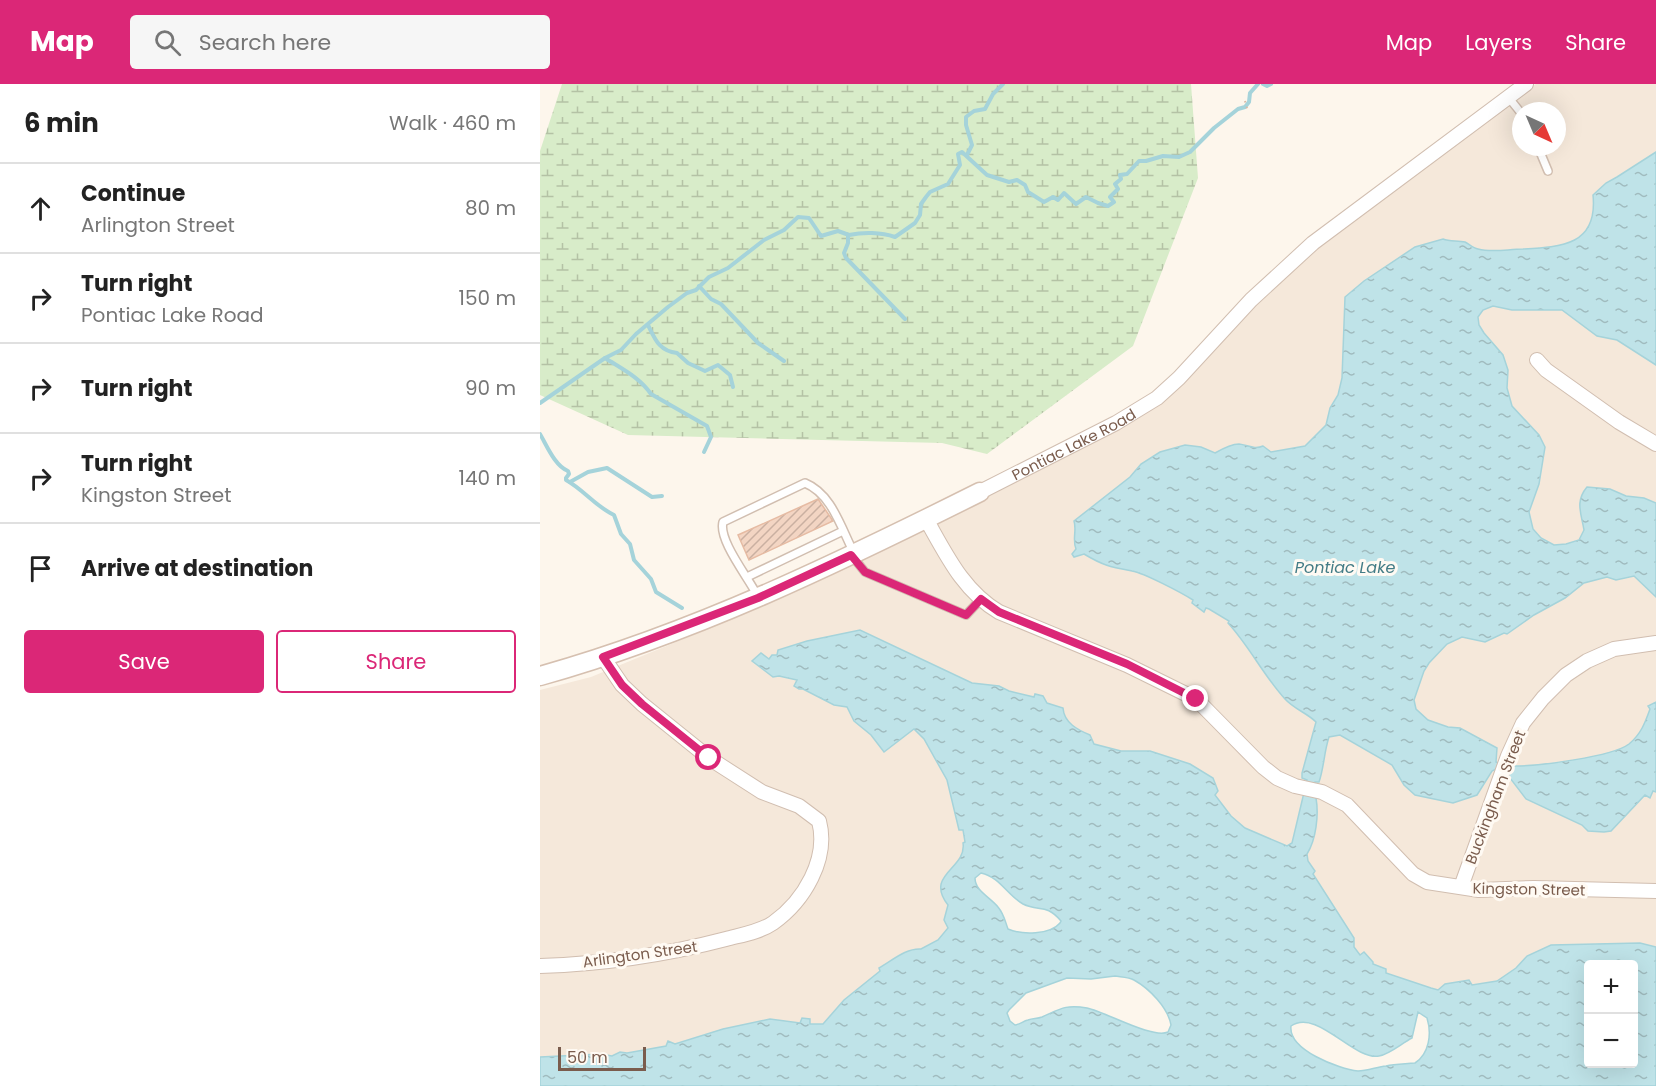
<!DOCTYPE html>
<html lang="en">
<head>
<meta charset="utf-8">
<style>
  body { margin:0; font-family:Poppins,sans-serif; background:#f6f6f6; color:#222 }
  .controls { position:absolute; right:18px; bottom:18px; display:grid; overflow:hidden; border-radius:6px; box-shadow:0 6px 24px #0002 }
  .controls button { width:54px; height:54px; display:grid; place-items:center; padding:0; border:0; border-bottom:2px solid #e0e0e0; background:#fff; color:#222; font:30px sans-serif }
  .compass { position:absolute; left:972px; top:18px; width:54px; height:54px; border-radius:50%; background:#fff; box-shadow:0 6px 24px #0002; rotate:136deg }
  .scale { position:absolute; left:18px; bottom:15px; width:88px; box-sizing:border-box; padding-left:6px; border:3px solid #7a5c4d; border-top:0; font-size:16px; line-height:21px; white-space:nowrap; color:#7a5c4d; -webkit-text-stroke:4px #fffaf3; paint-order:stroke }
  .stop { position:absolute; width:18px; height:18px; margin:-14px; border:4px solid #db2777; border-radius:50%; background:#fff }
  .stop.end { background:#db2777; border-color:#fff; box-shadow:0 2px 6px #0008 }
  .list { margin:0; padding:0; list-style:none }
  h2 { display:flex; justify-content:space-between; align-items:center; height:78px; margin:0; padding:0 24px; font-size:26px }
  h2 small { font-size:20px; font-weight:400; color:#767676 }
  .list li { display:grid; grid-template-columns:39px 1fr auto; gap:18px; align-items:center; box-sizing:border-box; height:90px; padding:0 24px; border-top:2px solid #e0e0e0 }
  .list b { display:block; font-size:22px; white-space:nowrap }
  .list p { margin:0; font-size:20px; white-space:nowrap; color:#767676 }
  .list em { font-size:20px; font-style:normal; color:#767676 }
  .actions { display:flex; gap:12px; padding:18px 24px }
  .actions a { flex:1; padding:14px 0; border:2px solid #db2777; border-radius:6px; text-align:center; font-size:21px; color:#db2777 }
  .actions .main { background:#db2777; color:#fff }
  .icon { flex:none; width:33px; height:33px; fill:none; stroke:currentColor; stroke-width:2; stroke-linecap:round; stroke-linejoin:round }
  .map { position:relative; flex:none; width:1116px; height:1002px; overflow:hidden }
  header { display:flex; align-items:center; gap:36px; box-sizing:border-box; height:84px; padding:0 30px; background:#db2777; color:#fff }
  header strong { font-size:28px }
  nav { display:flex; gap:33px; margin-inline-start:auto; font-size:21px }
  .search { width:420px; height:54px; background:#f6f6f6; display:flex; align-items:center; gap:15px; box-sizing:border-box; padding:0 21px; border-radius:6px; color:#767676; font-size:22px }
  main { display:flex }
  aside { flex:1; background:#fff }
  .map>svg:first-child { display:block }
  .residential { fill:#f5e8da; fill-rule:evenodd }
  .wetland { fill:url(#wetland-marsh) }
  .water { fill:url(#water-ripples); stroke:#a5d3da; stroke-width:1.5; fill-rule:evenodd }
  .lines { fill:none; stroke-linecap:round; stroke-linejoin:round }
  .stream { stroke:#a5d3da; stroke-width:4 }
  .building { fill:url(#building-hatch); stroke:#e6bba3; stroke-width:1.5 }
  .lane-casing { stroke:#d1beb0; stroke-width:10 }
  .street-casing { stroke:#d1beb0; stroke-width:16 }
  .secondary-casing { stroke:#d6c0b0; stroke-width:21 }
  .path { stroke:#d9b8a5; stroke-width:2; stroke-dasharray:1.5 4.5; stroke-linecap:butt }
  .lane { stroke:#fff; stroke-width:7 }
  .street { stroke:#fff; stroke-width:14 }
  .secondary { stroke:#fff; stroke-width:18 }
  .route { stroke:#db2777; stroke-width:8 }
  .labels { text-anchor:middle; dominant-baseline:central; stroke-width:6; stroke-linejoin:round; paint-order:stroke }
  .street-label { font-size:15px; fill:#7a5c4d; stroke:#fffaf3 }
  .water-label { font-size:16px; font-style:italic; fill:#437c86; stroke:#fffaf3 }
</style>
</head>
<body>
<header>
<strong>Map</strong>
<div class="search"><svg class="icon" aria-label="search" viewBox="0 0 24 24"><circle cx="10" cy="10" r="6"/><path d="M15 15l6 6"/></svg>Search here</div>
<nav><a>Map</a><a>Layers</a><a>Share</a></nav>
</header>
<main>
<aside>
<h2>6 min<small>Walk · 460 m</small></h2>
<ul class="list">
<li><svg class="icon" aria-label="ahead" viewBox="0 0 24 24"><path d="M12 20V5M6 11l6-6 6 6"/></svg><div><b>Continue</b><p>Arlington Street</p></div><em>80 m</em></li>
<li><svg class="icon" aria-label="right" viewBox="0 0 24 24"><path d="M7 20v-9h11M14 6l5 5-5 5"/></svg><div><b>Turn right</b><p>Pontiac Lake Road</p></div><em>150 m</em></li>
<li><svg class="icon" aria-label="right" viewBox="0 0 24 24"><path d="M7 20v-9h11M14 6l5 5-5 5"/></svg><div><b>Turn right</b></div><em>90 m</em></li>
<li><svg class="icon" aria-label="right" viewBox="0 0 24 24"><path d="M7 20v-9h11M14 6l5 5-5 5"/></svg><div><b>Turn right</b><p>Kingston Street</p></div><em>140 m</em></li>
<li><svg class="icon" aria-label="arrive" viewBox="0 0 24 24"><path d="M6 21V4h12l-3 4 3 4H6"/></svg><div><b>Arrive at destination</b></div></li>
</ul>
<div class="actions"><a class="main">Save</a><a>Share</a></div>
</aside>
<div class="map">
<svg width="1116" height="1002" viewBox="0 0 1116 1002">
  <defs>
    <pattern id="wetland-marsh" width="20" height="14" patternUnits="userSpaceOnUse" patternTransform="scale(1.5)"><rect width="20" height="14" fill="#d8ecc9"/><path d="M1 5h8M5 5V1M11 12h8M15 12V8" fill="none" stroke="#b4c2a5"/></pattern>
    <pattern id="water-ripples" width="26" height="14" patternUnits="userSpaceOnUse" patternTransform="scale(1.5)"><rect width="26" height="14" fill="#bfe3e8"/><path d="M2 4q2-2 4 0t4 0M15 11q2-2 4 0t4 0" fill="none" stroke="#a0bbbe"/></pattern>
    <pattern id="building-hatch" width="6" height="6" patternUnits="userSpaceOnUse" patternTransform="scale(1.5)"><rect width="6" height="6" fill="#f3d5c3"/><path d="M-1 1l2-2M0 6l6-6M5 7l2-2" fill="none" stroke="#cab0a1"/></pattern>
  </defs>
  <rect width="100%" height="100%" fill="#fdf6ec"/>
  <!-- residential -->
  <path class="residential" d="M996 0H1116V988L1094 980V880H1048V969L431 782 353 1002H0V606L51 593 214 526 598 335 767 173ZM981 27H1017V63H981Z"/>
  <!-- wetland -->
  <polygon class="wetland" points="22,0 651,0 658,94 593,262 447,370 402,359 88,351 0,311 0,67"/>
  <!-- water -->
  <path class="water" d="M1116 68V281L1077 256 1057 252 1022 226H972L953 222 943 226 938 233 939 241 944 249 963 271 968 286 967 304 972 322 999 351 1005 363 999 400 989 428 993 445 1001 454 1014 461 1026 460 1039 456 1044 446C1041 429 1035 417 1047 403L1070 405 1086 412 1104 414 1116 419V513L1094 492 1076 496 1067 493 1044 499 1025 514 994 531 967 550 964 549 945 558 922 553 907 560 889 579 884 587 874 616 876 625 888 636 908 643 920 644 957 664 956 678 970 684 975 682C997 682 1072 673 1089 660 1101 650 1105 639 1110 625L1108 622 1116 618V708L1113 707 1110 714 1105 711 1071 747 1064 748 1048 747 1042 741 986 715 967 690 956 685 952 687 937 711 913 719 875 711 864 701 852 681 800 651 789 653C784 668 784 684 779 698H775L772 711 776 714C779 731 776 756 767 770L768 777 775 787 773 790 814 854V863L820 871 824 868 833 878V880L846 885V889L891 904 898 906 905 900 929 896 932 901 957 897 976 884 987 872 1011 861 1100 859 1116 863V1002H0V973L61 970 72 972 80 968 87 969 126 962 128 957 135 960 183 945 230 935 260 939 262 934 270 935V940H283L304 916 340 887 339 884C353 876 366 864 381 865L398 856 408 844 404 836 408 821C384 790 427 785 423 759L425 758 423 746H419L407 696 384 655 374 645 344 668 331 651 314 637 307 623 294 621 263 605H259L254 602 257 596 239 592 233 593 212 577 221 569 229 575 232 571H237L238 566 267 557 320 546 432 599 459 602 469 607 494 613 495 610 503 612 507 619 523 624C524 639 538 646 550 651L554 660 581 667H610L650 680 673 694 678 707 675 711 691 732 705 744 747 762 752 759 767 696 762 694V689L776 638C767 629 754 625 745 615 723 591 710 563 688 539L689 537 669 525 666 524 664 528 652 519 653 516C642 509 604 489 592 487 571 483 564 482 544 470L534 473 532 470 536 465C532 456 537 446 534 437L590 393 601 380 620 368 645 361 661 363 675 369C682 365 691 360 699 360 708 361 714 366 723 362L731 368 765 362 786 341 790 324 798 311 802 294 805 213 824 197 875 163 903 155C910 158 918 156 925 158 929 160 933 164 938 165 953 169 968 165 983 165 1022 163 1058 161 1053 111L1066 99 1077 93ZM441 789C460 793 467 811 483 820 499 828 506 819 521 837L520 839C510 851 482 851 468 845 465 837 464 830 458 823 450 813 435 807 435 794ZM1048 880H1094V980H1048ZM575 892C581 893 589 893 594 896 610 905 628 924 631 941L628 948C612 955 566 928 547 924 526 920 520 925 502 933 497 935 493 934 488 936 483 937 481 940 475 941L470 937 467 929 469 926 486 909 527 894 551 895ZM878 928 887 934C892 950 889 970 875 979 865 980 855 980 846 982 837 983 827 987 818 987 799 985 748 966 751 942 777 924 814 977 839 972 850 970 862 959 872 954Z"/>
  <g class="lines">
    <!-- stream -->
    <g class="stream">
      <polyline points="723,0 727,2 731,0"/>
      <polyline points="427,71 432,61 426,41 426,33 434,27 445,25 453,10 463,0"/>
      <polyline points="308,151 308,159 304,169 306,174 365,235"/>
      <polyline points="159,202 171,215 181,220 218,259 244,277"/>
      <path d="M108 241C115 255 119 267 137 269L148 279 165 287 178 281 190 291 193 303"/>
      <path d="M65 274C82 285 99 293 111 310L167 342 171 353 164 368"/>
      <path d="M0 319 65 274 81 266 96 250 128 223 147 209 156 206 169 193 188 184 224 156 244 146 258 133 269 134 281 152 298 147 309 151C323 148 341 148 355 153L375 139 380 131 381 120 386 113 390 108 408 100 420 81 418 70 422 68 447 91 469 98 477 96 485 101 488 108 504 118 513 113 518 116 524 109 536 120 546 113 558 119 568 122 574 118 570 113 578 105 575 100 581 95 580 91 587 90 599 77H606L623 72 639 73 650 68 674 44 698 25 705 23 709 18 710 9 718 0"/>
      <path d="M0 350C7 362 15 382 28 387L29 390 26 394V396C44 406 55 422 74 431L81 450 90 460 94 476 111 495 116 508 142 524"/>
      <polyline points="30,398 48,388 67,384 112,413 122,412"/>
    </g>
  </g>
  <!-- building -->
  <polygon class="building" points="278,415 293,437 209,476 198,451"/>
  <g class="lines">
    <defs>
      <g id="lane">
        <polyline points="969,14 981,29"/>
        <polyline points="998,63 1008,87"/>
        <polyline points="313,473 325,488 426,531 441,515"/>
        <polyline points="207,493 303,447"/>
        <path d="M217 511C208 493 178 456 183 438L265 399C292 410 301 444 314 469"/>
      </g>
      <g id="street">
        <polyline points="997,276 1006,286 1079,338 1116,360"/>
        <path id="s1" d="M440 408 576 339 617 314 639 294 711 216 773 159 986 0"/>
        <path d="M386 435C406 470 423 507 459 528L587 581 656 615 723 683 737 694 755 702 782 708 807 721 873 790 887 798 939 806 994 804 1116 807"/>
        <polyline points="921,803 968,672 983,639 1003,614 1026,591 1047,577 1074,565 1116,559"/>
        <path d="M0 882C62 880 125 871 186 855 201 851 220 848 233 839 264 817 289 775 279 737L259 722 222 708 169 674 102 620 82 601 63 573"/>
      </g>
      <path id="secondary" d="M0 592C154 549 298 479 440 408"/>
    </defs>
    <!-- lane casing -->
    <use href="#lane" class="lane-casing"/>
    <!-- street casing -->
    <use href="#street" class="street-casing"/>
    <!-- secondary casing -->
    <use href="#secondary" class="secondary-casing"/>
    <!-- path -->
    <polyline class="path" points="705,17 708,28"/>
    <!-- lane -->
    <use href="#lane" class="lane"/>
    <!-- street -->
    <use href="#street" class="street"/>
    <!-- secondary -->
    <use href="#secondary" class="secondary"/>
  </g>
  <g class="lines">
    <!-- route -->
    <polyline class="route" points="169,674 102,620 82,601 63,573 218,514 311,471 325,488 426,531 441,515 459,528 587,580 656,615"/>
  </g>
  <g class="labels">
    <!-- street labels -->
    <g class="street-label">
      <text stroke="none"><textPath href="#s1" startOffset="105">Pontiac Lake Road</textPath></text>
      <text transform="translate(955 713) rotate(-69)">Buckingham Street</text>
      <text transform="translate(989 805) rotate(1)">Kingston Street</text>
      <text transform="translate(100 870) rotate(-8)">Arlington Street</text>
    </g>
    <!-- water labels -->
    <g class="water-label">
      <text x="805" y="483">Pontiac Lake</text>
    </g>
  </g>
</svg>
<div class="controls">
<button>+</button>
<button>−</button>
</div>
<svg class="compass" viewBox="-18 -18 36 36"><path d="M0-13l5 13h-10z" fill="#e53935"/><path d="M0 13l5-13h-10z" fill="#767676"/></svg>
<div class="scale">50 m</div>
<div class="stop" style="left:169px;top:674px"></div>
<div class="stop end" style="left:656px;top:615px"></div>
</div>
</main>
</body>
</html>
